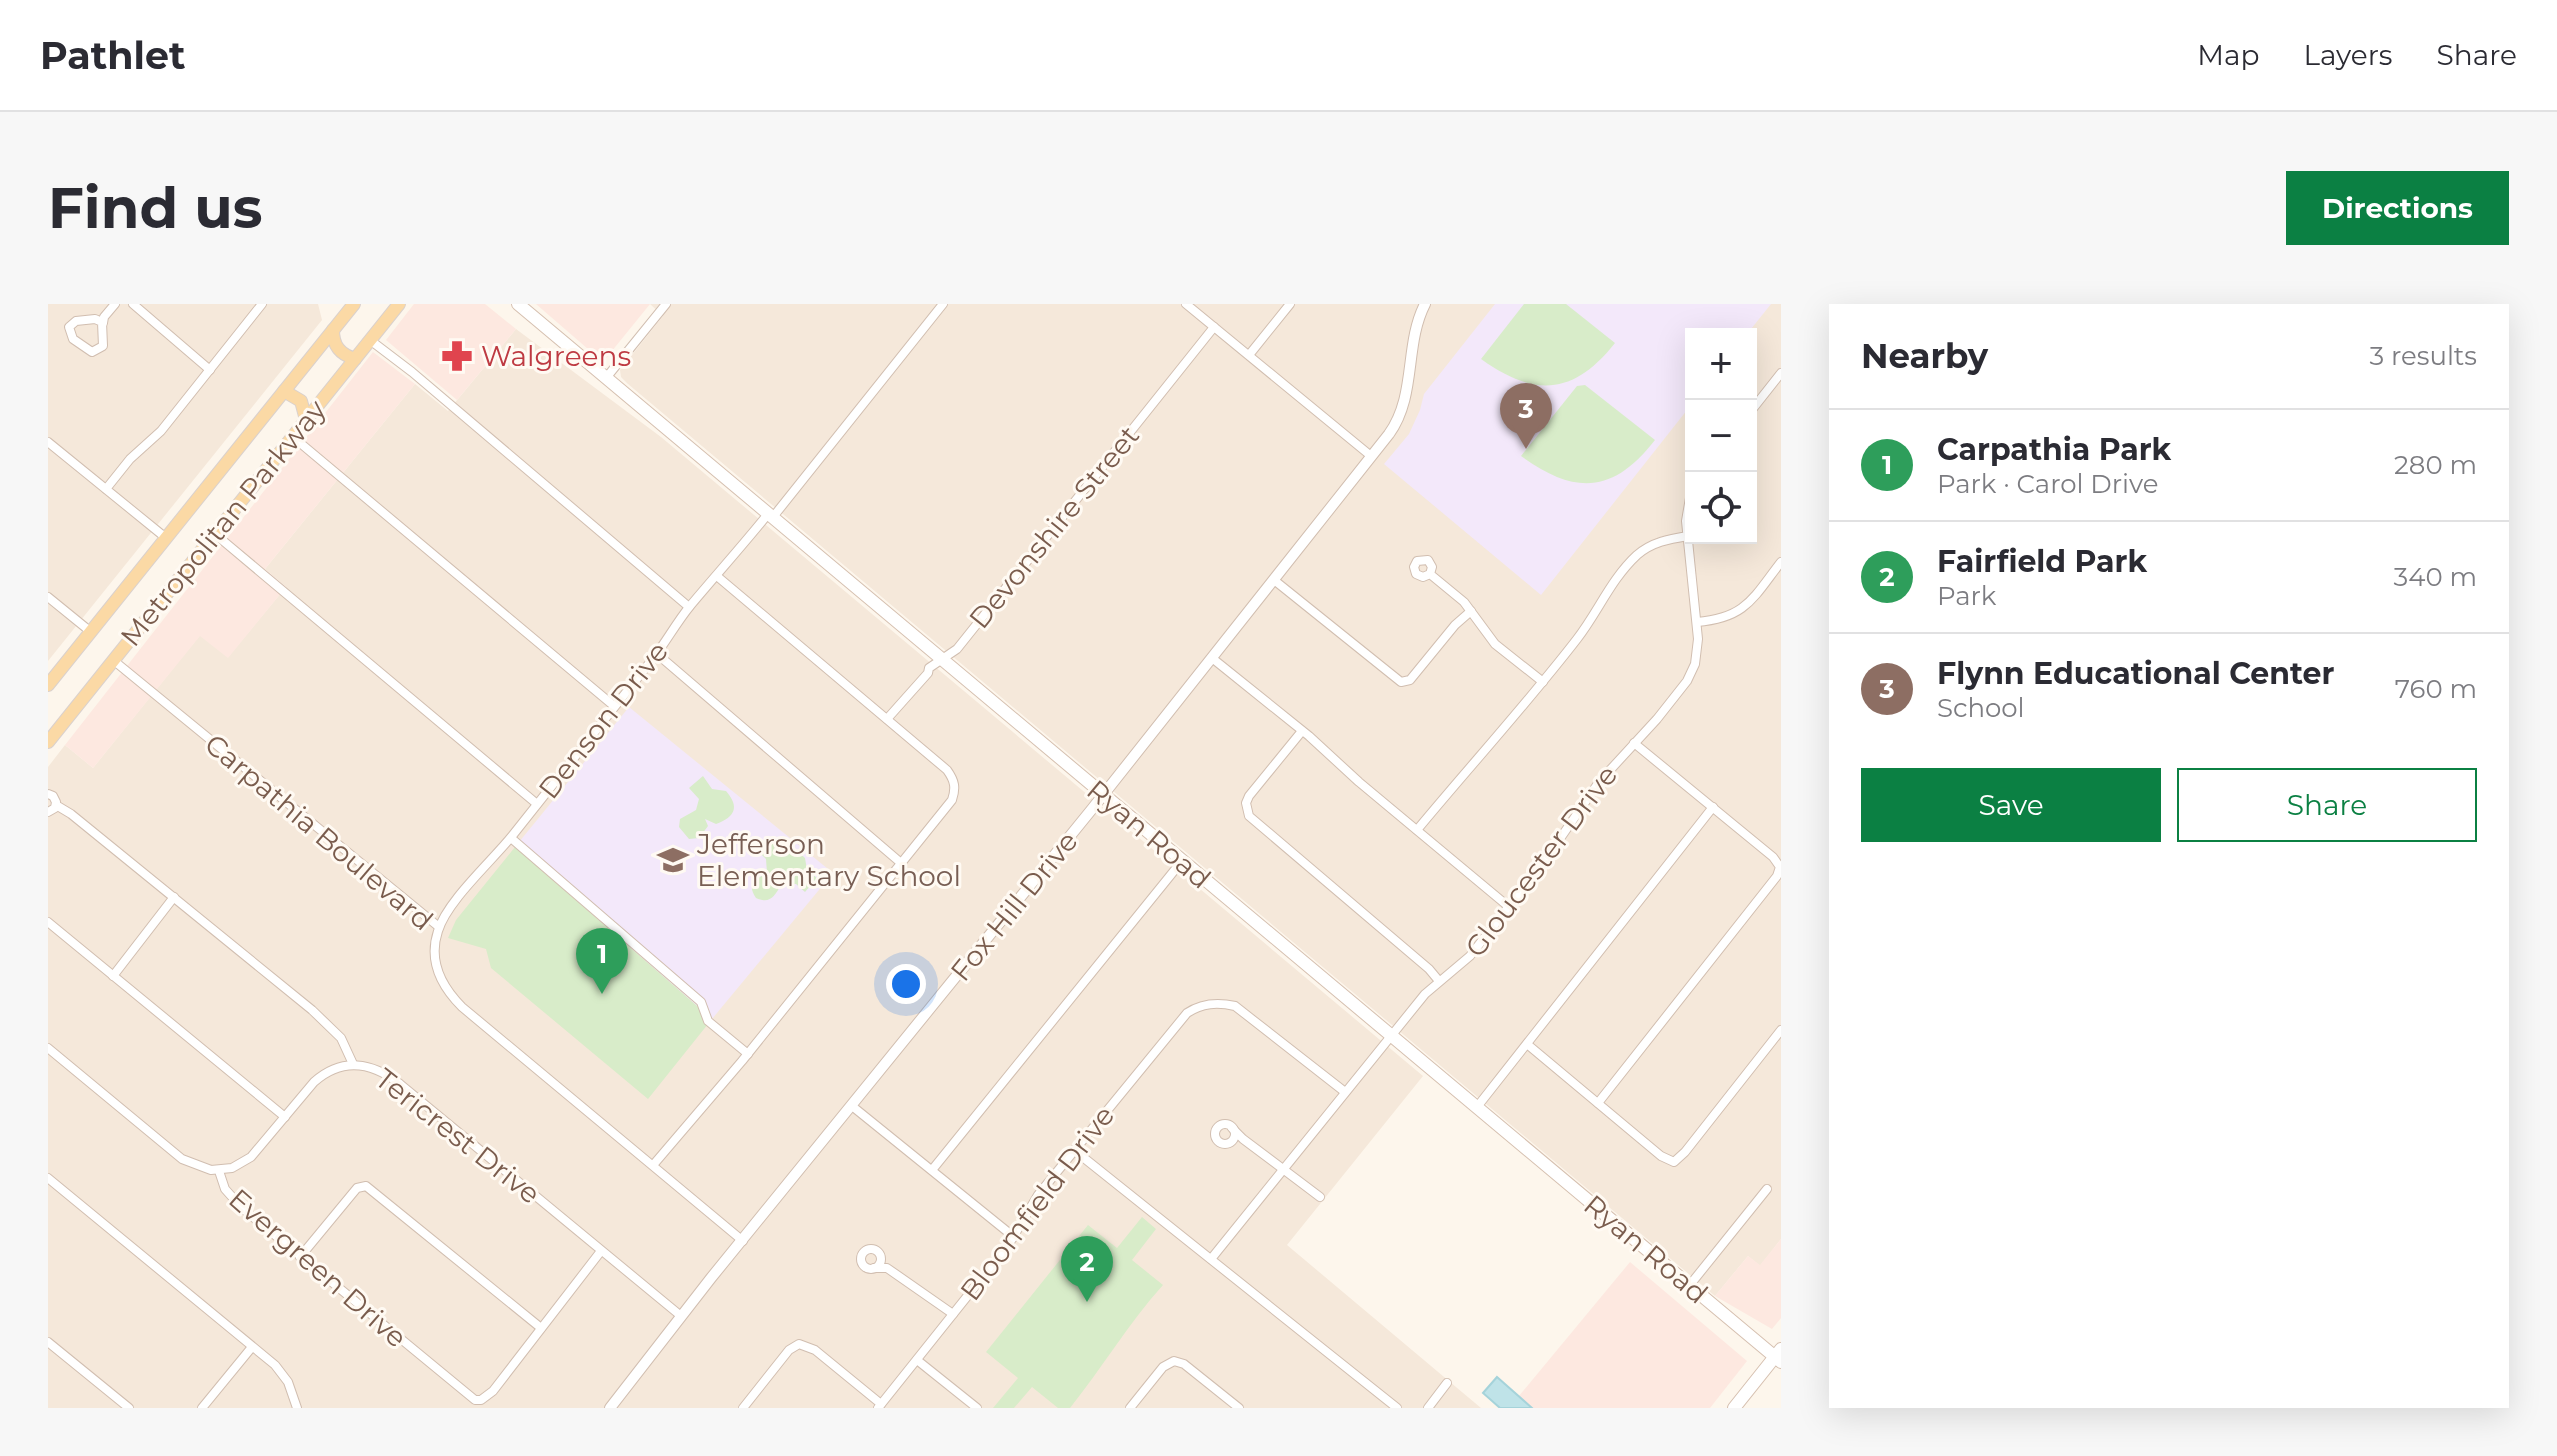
<!DOCTYPE html>
<html lang="en">
<head>
<meta charset="utf-8">
<style>
  body { margin:0; font-family:Montserrat,sans-serif; background:#f7f7f7; color:#2b2b33 }
  .controls { position:absolute; right:24px; top:24px; display:grid; overflow:hidden; border-radius:0px; box-shadow:0 8px 32px #0002 }
  .controls button { width:72px; height:72px; display:grid; place-items:center; padding:0; border:0; border-bottom:2px solid #e1e1e2; background:#fff; color:#2b2b33; font:40px sans-serif }
  .you { position:absolute; left:858px; top:680px; width:28px; height:28px; margin:-20px; border:6px solid #fff; border-radius:50%; background:#1a73e8; box-shadow:0 0 0 12px #1a73e833 }
  .badge { display:grid; place-items:center; width:52px; height:52px; border-radius:50%; background:#0b8043; color:#fff; font-size:26px; font-weight:700 }
  .pin { position:absolute; translate:-50% -66px; filter:drop-shadow(0 2px 4px #0008) }
  .pin::after { content:''; position:absolute; top:42px; width:28px; height:24px; background:inherit; clip-path:polygon(0 0,100% 0,50% 100%) }
  .list { margin:0; padding:0; list-style:none }
  h2 { display:flex; justify-content:space-between; align-items:center; height:104px; margin:0; padding:0 32px; font-size:34px }
  h2 small { font-size:26px; font-weight:400; color:#7c7c81 }
  .list li { display:grid; grid-template-columns:52px 1fr auto; gap:24px; align-items:center; box-sizing:border-box; height:112px; padding:0 32px; border-top:2px solid #e1e1e2 }
  .list b { display:block; font-size:30px; white-space:nowrap }
  .list p { margin:0; font-size:26px; white-space:nowrap; color:#7c7c81 }
  .list em { font-size:26px; font-style:normal; color:#7c7c81 }
  .actions { display:flex; gap:16px; padding:24px 32px }
  .actions a { flex:1; padding:18px 0; border:2px solid #0b8043; border-radius:0px; text-align:center; font-size:28px; color:#0b8043 }
  .actions .main { background:#0b8043; color:#fff }
  .icon { flex:none; width:44px; height:44px; fill:none; stroke:currentColor; stroke-width:2; stroke-linecap:round; stroke-linejoin:round }
  .map { position:relative; flex:none; width:1733px; height:1104px; overflow:hidden; border-radius:0px }
  header { display:flex; align-items:center; gap:48px; box-sizing:border-box; height:112px; padding:0 40px; background:#fff; border-bottom:2px solid #e1e1e2 }
  header strong { font-size:38px }
  nav { display:flex; gap:44px; margin-inline-start:auto; font-size:28px }
  .intro { display:flex; align-items:center; justify-content:space-between; box-sizing:border-box; height:192px; padding:0 48px }
  h1 { margin:0; font-size:56px }
  .button { padding:20px 36px; border-radius:0px; background:#0b8043; color:#fff; font-size:28px; font-weight:700 }
  main { display:flex; gap:48px; padding:0 48px }
  aside { flex:1; background:#fff; border-radius:0px; box-shadow:0 8px 32px #0002 }
  .map>svg:first-child { display:block }
  .residential { fill:#f5e8da; fill-rule:evenodd }
  .commercial { fill:#fde8e0 }
  .education { fill:#f3e8fa }
  .green { fill:#d8ecc9 }
  .water { fill:#bfe3e8; stroke:#a5d3da; stroke-width:2 }
  .lines { fill:none; stroke-linecap:round; stroke-linejoin:round }
  .minor-casing { stroke:#d1beb0; stroke-width:10 }
  .tertiary-casing { stroke:#d1beb0; stroke-width:12 }
  .secondary-casing { stroke:#d6c0b0; stroke-width:14 }
  .primary-casing { stroke:#dad1cd; stroke-width:14 }
  .minor { stroke:#fff; stroke-width:8 }
  .tertiary { stroke:#fff; stroke-width:10 }
  .secondary { stroke:#fff; stroke-width:12 }
  .primary { stroke:#fbd9a5; stroke-width:12 }
  .labels { text-anchor:middle; dominant-baseline:central; stroke-width:6; stroke-linejoin:round; paint-order:stroke }
  .health-label { font-size:28px; fill:#be3a42; stroke:#fffaf3; text-anchor:start }
  .street-label { font-size:28px; fill:#7a5c4d; stroke:#fffaf3 }
  .education-label { font-size:28px; fill:#785e54; stroke:#fffaf3; text-anchor:start }
</style>
</head>
<body>
<header>
<strong>Pathlet</strong>
<nav><a>Map</a><a>Layers</a><a>Share</a></nav>
</header>
<div class="intro"><h1>Find us</h1><a class="button">Directions</a></div>
<main>
<div class="map">
<svg width="1733" height="1104" viewBox="0 0 1733 1104">
  <rect width="100%" height="100%" fill="#fdf6ec"/>
  <!-- residential -->
  <g class="residential">
    <polygon points="0,0 270,0 274,16 0,357"/>
    <path d="M602 0H1733V935L1712 962 1700 952 1667 992 580 80 573 73 572 66 615 12ZM1643 30H1703V234H1643Z"/>
    <polygon points="468,25 613,133 1375,772 1239,941 1433,1104 0,1104 0,463 17,441 45,464 152,331 180,353 238,283 217,265 367,80 400,107"/>
  </g>
  <!-- commercial -->
  <g class="commercial">
    <polygon points="366,0 437,0 468,25 409,96 338,36"/>
    <polygon points="488,0 602,0 555,58"/>
    <polygon points="325,48 367,80 217,265 238,283 180,354 152,332 45,464 17,441"/>
    <polygon points="1733,935 1733,1014 1724,1025 1667,992 1700,952 1712,961"/>
    <polygon points="1582,958 1699,1057 1662,1104 1461,1104"/>
  </g>
  <!-- education -->
  <g class="education">
    <polygon points="1447,0 1723,0 1699,30 1643,30 1643,101 1493,291 1336,160 1361,130 1372,106 1376,90"/>
    <polygon points="581,403 785,569 664,715 467,543"/>
  </g>
  <!-- green -->
  <g class="green">
    <path d="M1476 0H1518L1567 39C1525 92 1486 93 1433 55Z"/>
    <path d="M1537 81 1607 136C1565 190 1527 191 1473 152L1529 82Z"/>
    <path d="M655 472 664 485 678 487C692 503 687 513 668 520L657 515 660 522 651 534 641 535 631 523 632 515 648 506 651 495 641 484Z"/>
    <path d="M719 533 729 542 743 541 757 554 759 566 769 574 757 588 748 580 733 581C726 593 722 600 708 594 698 580 708 575 719 569L718 555 709 546Z"/>
    <polygon points="467,543 664,715 600,795 443,664 438,645 400,634 408,616"/>
    <path d="M1094 913 1108 925 1084 956 1115 981C1080 1020 1054 1064 1022 1104H1010L984 1083 966 1104H945L970 1074 938 1048 1040 921 1069 944Z"/>
  </g>
  <!-- water -->
  <polygon class="water" points="1449,1073 1484,1104 1452,1104 1435,1089"/>
  <g class="lines">
    <defs>
      <g id="minor">
        <polyline points="85,0 162,66"/>
        <polyline points="1138,0 1323,152"/>
        <polygon points="47,15 54,18 55,42 44,48 25,35 21,23 28,17"/>
        <polyline points="55,19 56,13 67,0"/>
        <polyline points="322,36 364,68 641,303"/>
        <polyline points="1201,51 1242,0"/>
        <polyline points="558,74 618,0"/>
        <polyline points="1703,107 1733,69"/>
        <polyline points="245,133 566,402"/>
        <polyline points="0,138 118,234"/>
        <polyline points="58,185 82,155 113,127 214,0"/>
        <polyline points="725,213 895,0"/>
        <polyline points="167,230 489,500"/>
        <polyline points="1382,270 1375,273 1368,270 1366,263 1369,257 1380,256 1384,263 1382,270 1416,298 1447,340 1495,378"/>
        <polyline points="1226,276 1353,378 1362,376 1407,321 1423,307"/>
        <polyline points="0,293 43,328"/>
        <path d="M1649 318C1698 314 1705 294 1733 258"/>
        <polyline points="608,349 853,559"/>
        <polyline points="1164,354 1261,432 1311,478 1461,603"/>
        <polyline points="65,356 391,623"/>
        <polyline points="839,415 880,369 881,364 909,345 1166,23"/>
        <polyline points="1254,427 1201,492 1198,499 1201,512 1381,665 1391,677"/>
        <polyline points="0,490 5,492 8,498 7,504 0,508"/>
        <polyline points="8,501 23,510 264,706 293,734 305,760"/>
        <path d="M1369 526C1422 462 1478 401 1529 335 1550 308 1563 275 1589 251 1604 238 1621 235 1640 232"/>
        <polyline points="463,534 653,698 660,717 700,750"/>
        <polyline points="0,618 237,813"/>
        <polyline points="65,672 126,593"/>
        <polyline points="1479,740 1613,852 1626,858 1637,848 1733,726"/>
        <path d="M0 744 134 855 163 866 184 864 203 853 266 778C294 753 324 758 352 780L633 1012"/>
        <polyline points="1550,799 1729,572 1732,563 1725,553 1586,439"/>
        <polyline points="804,802 966,933"/>
        <polyline points="1429,803 1665,503"/>
        <circle cx="1177" cy="830" r="10"/>
        <polyline points="1184,824 1195,835 1272,893"/>
        <polyline points="1026,846 1349,1104"/>
        <path d="M606 860 694 757 904 496C908 484 907 477 899 466L670 273"/>
        <polyline points="884,866 1134,557"/>
        <polyline points="171,867 177,885 194,904 427,1096 433,1096 445,1087 553,947"/>
        <polyline points="0,874 227,1061 240,1078 249,1104"/>
        <path d="M695 937 414 703C394 683 380 657 390 627 399 597 443 558 464 532 512 472 560 412 607 352 619 336 629 318 642 302 668 271 695 241 720 210"/>
        <circle cx="823" cy="955" r="10"/>
        <polyline points="252,953 309,884 318,882 493,1024"/>
        <polyline points="1163,955 1377,690 1422,652 1498,555 1551,478 1609,415 1639,377 1647,360 1650,335 1638,217 1643,188"/>
        <polyline points="826,964 839,964 905,1010"/>
        <polyline points="1641,982 1719,885"/>
        <polyline points="0,1038 81,1104"/>
        <polyline points="869,1056 929,1104"/>
        <polyline points="154,1104 204,1043"/>
        <polyline points="695,1104 741,1046 751,1040 767,1046 833,1100"/>
        <path d="M830 1104 961 940 990 891 1139 709C1154 699 1169 698 1187 702L1297 788"/>
        <polyline points="1082,1104 1115,1063 1126,1057 1136,1060 1191,1104"/>
        <polyline points="1380,1104 1399,1079"/>
      </g>
      <path id="tertiary" d="M562 1104 663 974 1044 505 1341 130C1369 91 1356 41 1377 0"/>
      <g id="secondary">
        <polyline points="470,0 1733,1058"/>
        <polyline points="1686,1104 1733,1045"/>
      </g>
      <g id="primary">
        <path d="M285 26C285 42 292 50 307 55"/>
        <polyline points="236,87 253,97 258,116"/>
        <polyline points="0,381 306,0"/>
        <polyline points="0,438 351,0"/>
      </g>
    </defs>
    <!-- minor casing -->
    <use href="#minor" class="minor-casing"/>
    <!-- tertiary casing -->
    <use href="#tertiary" class="tertiary-casing"/>
    <!-- secondary casing -->
    <use href="#secondary" class="secondary-casing"/>
    <!-- primary casing -->
    <use href="#primary" class="primary-casing"/>
    <!-- minor -->
    <use href="#minor" class="minor"/>
    <!-- tertiary -->
    <use href="#tertiary" class="tertiary"/>
    <!-- secondary -->
    <use href="#secondary" class="secondary"/>
    <!-- primary -->
    <use href="#primary" class="primary"/>
  </g>
  <!-- icons -->
  <defs>
    <symbol id="pharmacy-bare" viewBox="-9 -9 18 18"><path d="M-2-6h4v4h4v4h-4v4h-4v-4h-4v-4h4Z" fill="#e0444e" stroke="#fffaf3" stroke-width="2.5" paint-order="stroke"/></symbol>
    <symbol id="school-bare" viewBox="-9 -9 18 18"><path d="M0-5L7-2L0 1L-7-2ZM-4 1L0 2.5L4 1V4Q0 6-4 4Z" fill="#8d6e63" stroke="#fffaf3" stroke-width="2.5" paint-order="stroke"/></symbol>
  </defs>
  <g fill-rule="evenodd">
    <use href="#pharmacy-bare" x="387" y="30" width="44" height="44"/>
    <use href="#school-bare" x="603" y="534" width="44" height="44"/>
  </g>
  <g class="labels">
    <!-- health labels -->
    <g class="health-label">
      <text x="433" y="52">Walgreens</text>
    </g>
    <!-- street labels -->
    <g class="street-label">
      <text transform="translate(175 219) rotate(-51)">Metropolitan Parkway</text>
      <text transform="translate(1006 223) rotate(-51)">Devonshire Street</text>
      <text transform="translate(555 416) rotate(-52)">Denson Drive</text>
      <text transform="translate(271 528) rotate(40)">Carpathia Boulevard</text>
      <text transform="translate(1101 530) rotate(40)">Ryan Road</text>
      <text transform="translate(1493 557) rotate(-53)">Gloucester Drive</text>
      <text transform="translate(966 602) rotate(-51)">Fox Hill Drive</text>
      <text transform="translate(410 832) rotate(38)">Tericrest Drive</text>
      <text transform="translate(989 899) rotate(-53)">Bloomfield Drive</text>
      <text transform="translate(1598 945) rotate(40)">Ryan Road</text>
      <text transform="translate(270 964) rotate(41)">Evergreen Drive</text>
    </g>
    <!-- education labels -->
    <g class="education-label">
      <text x="649" y="540">Jefferson<tspan x="649" dy="32">Elementary School</tspan></text>
    </g>
  </g>
</svg>
<div class="controls">
<button>+</button>
<button>−</button>
<button><svg class="icon" aria-label="locate" viewBox="0 0 24 24"><circle cx="12" cy="12" r="6"/><path d="M12 2v4M12 18v4M2 12h4M18 12h4"/></svg></button>
</div>
<div class="you"></div>
<div class="pin badge" style="left:554px;top:690px;background:#2e9e5b">1</div>
<div class="pin badge" style="left:1039px;top:998px;background:#2e9e5b">2</div>
<div class="pin badge" style="left:1478px;top:145px;background:#8d6e63">3</div>
</div>
<aside>
<h2>Nearby<small>3 results</small></h2>
<ul class="list">
<li><span class="badge" style="background:#2e9e5b">1</span><div><b>Carpathia Park</b><p>Park · Carol Drive</p></div><em>280 m</em></li>
<li><span class="badge" style="background:#2e9e5b">2</span><div><b>Fairfield Park</b><p>Park</p></div><em>340 m</em></li>
<li><span class="badge" style="background:#8d6e63">3</span><div><b>Flynn Educational Center</b><p>School</p></div><em>760 m</em></li>
</ul>
<div class="actions"><a class="main">Save</a><a>Share</a></div>
</aside>
</main>
</body>
</html>
